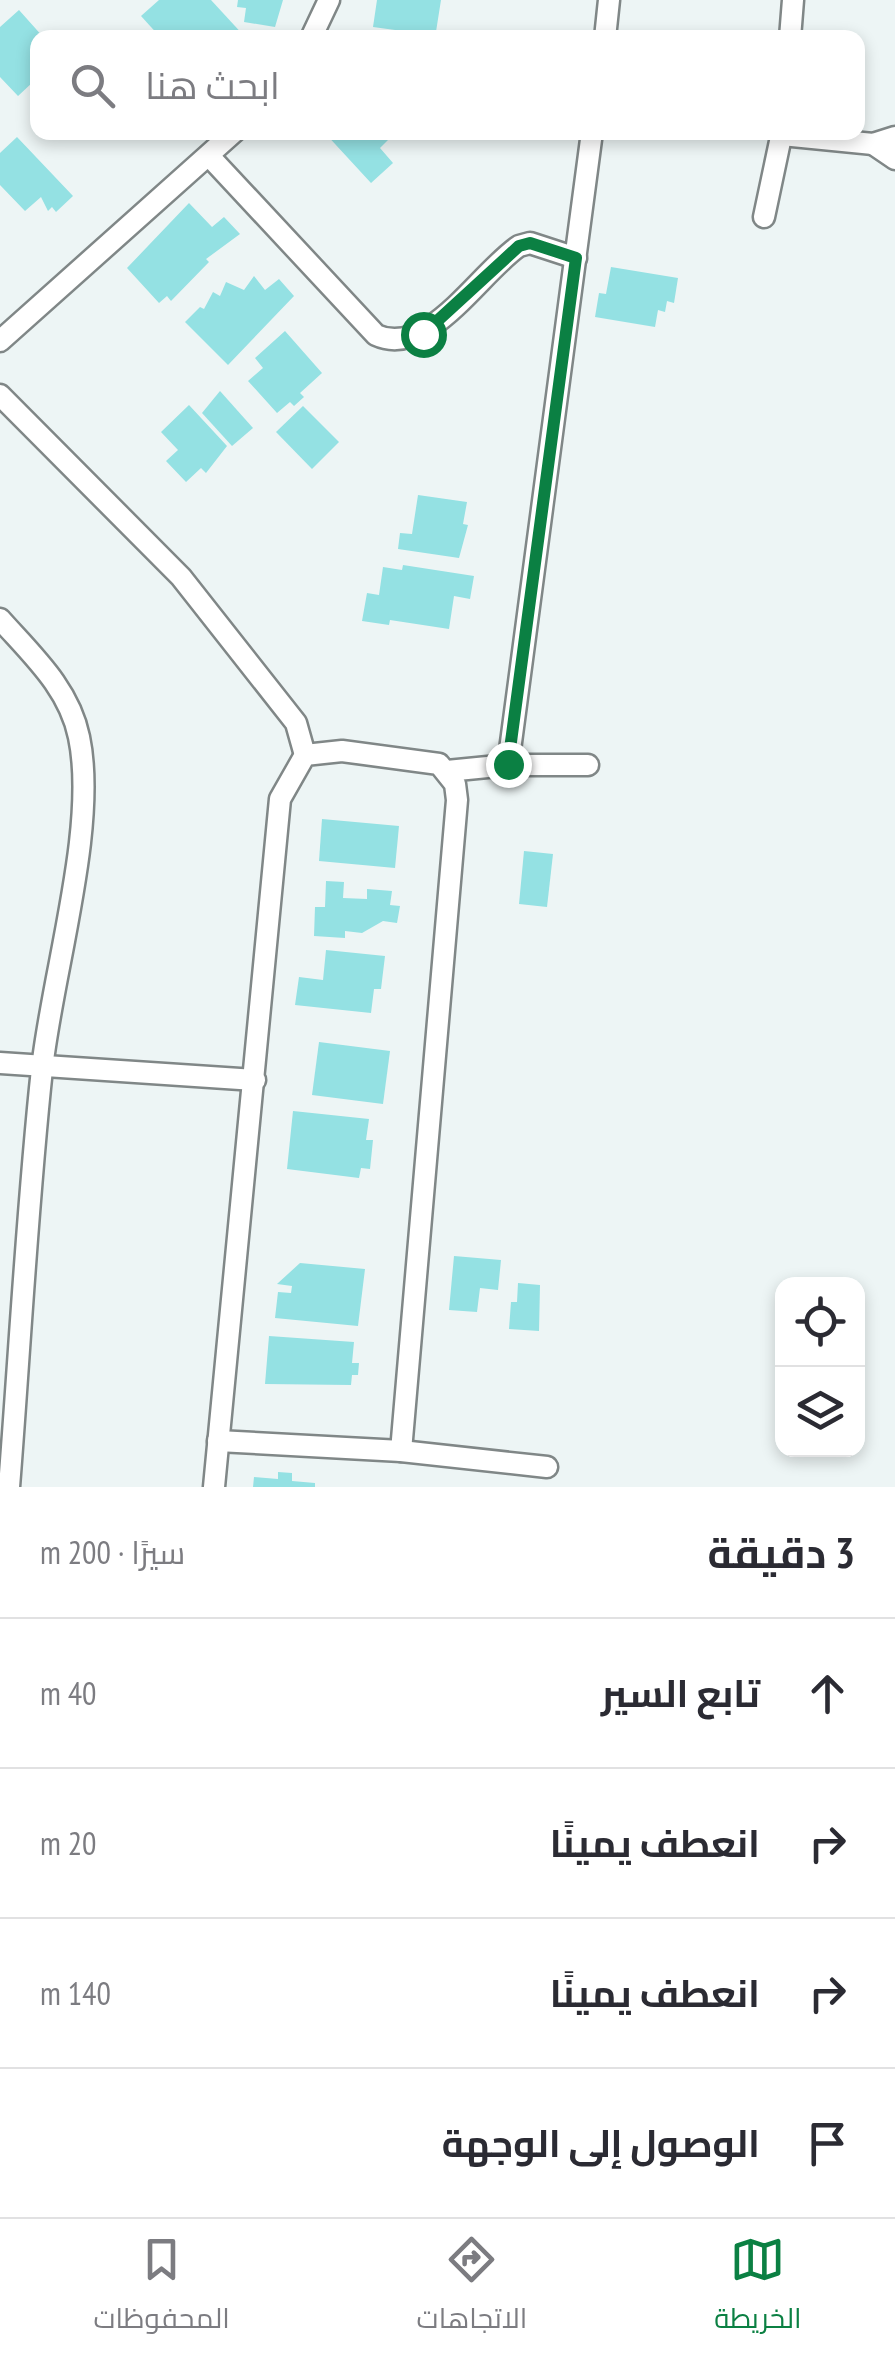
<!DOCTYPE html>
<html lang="ar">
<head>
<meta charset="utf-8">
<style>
  body { margin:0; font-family:"PT Sans Narrow",Cairo,sans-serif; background:#f7f7f7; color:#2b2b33; direction:rtl }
  .controls { position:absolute; right:30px; bottom:30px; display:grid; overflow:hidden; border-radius:20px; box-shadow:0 5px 15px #0003 }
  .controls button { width:90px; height:90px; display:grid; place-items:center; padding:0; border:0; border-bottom:2px solid #e1e1e2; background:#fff; color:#2b2b33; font:50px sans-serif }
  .stop { position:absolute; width:30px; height:30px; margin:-22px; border:8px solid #0b8043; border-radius:50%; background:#fff }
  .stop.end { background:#0b8043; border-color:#fff; box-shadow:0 2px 10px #0008 }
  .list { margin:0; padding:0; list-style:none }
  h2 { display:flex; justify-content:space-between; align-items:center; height:130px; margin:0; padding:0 40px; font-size:42px }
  h2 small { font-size:32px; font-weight:400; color:#7c7c81 }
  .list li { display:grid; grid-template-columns:65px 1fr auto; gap:30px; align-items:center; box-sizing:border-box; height:150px; padding:0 40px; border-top:2px solid #e1e1e2 }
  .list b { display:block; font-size:38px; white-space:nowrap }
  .list em { font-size:32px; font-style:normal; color:#7c7c81 }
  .icon { flex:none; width:55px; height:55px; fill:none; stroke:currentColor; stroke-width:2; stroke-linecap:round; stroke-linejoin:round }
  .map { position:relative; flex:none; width:895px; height:1487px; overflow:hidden; direction:ltr }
  .search { position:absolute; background:#fff; box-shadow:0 5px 15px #0003; left:30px; right:30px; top:30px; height:110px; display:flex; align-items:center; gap:25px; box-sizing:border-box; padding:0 35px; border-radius:20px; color:#7c7c81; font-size:38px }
  .sheet { height:730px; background:#fff }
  nav { display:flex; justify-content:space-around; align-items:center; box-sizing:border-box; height:140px; border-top:2px solid #e1e1e2; background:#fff; font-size:28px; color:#7c7c81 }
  nav a { display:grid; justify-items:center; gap:5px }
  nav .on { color:#0b8043 }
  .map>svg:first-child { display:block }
  .building { fill:#94e1e3 }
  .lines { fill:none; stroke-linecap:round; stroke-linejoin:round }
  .minor-casing { stroke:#808787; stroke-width:25 }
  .minor { stroke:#fff; stroke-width:20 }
  .route { stroke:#0b8043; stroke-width:12 }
</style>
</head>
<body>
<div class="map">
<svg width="895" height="1487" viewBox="0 0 895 1487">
  <rect width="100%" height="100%" fill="#edf5f5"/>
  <!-- building -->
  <g class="building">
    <polygon points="159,0 211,0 246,38 161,38 141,16"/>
    <polygon points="238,0 283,0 275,27 244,22 246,8 237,7"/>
    <polygon points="377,0 441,0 435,38 394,37 395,30 373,27"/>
    <polygon points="19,10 44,38 38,38 38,87 33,82 18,96 0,77 0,27"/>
    <polygon points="324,132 396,132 380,148 393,163 371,183"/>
    <polygon points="17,137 73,196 56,212 52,207 48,211 41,197 25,211 0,185 0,153"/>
    <polygon points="189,203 212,227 224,217 240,234 206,259 209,262 171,301 167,296 159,303 127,268"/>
    <polygon points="611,267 678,278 674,303 667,301 665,312 658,310 655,327 595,317 599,293 606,294"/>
    <polygon points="254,276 265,290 279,279 294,296 228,365 185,322 200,307 204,309 213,292 220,296 226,282 244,290"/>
    <polygon points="285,331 322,373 300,393 304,397 294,406 290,402 277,413 248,381 263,368 255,358"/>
    <polygon points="220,391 253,428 232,446 202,413"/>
    <polygon points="189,405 227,446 206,473 201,468 186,482 166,461 178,450 161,432"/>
    <polygon points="303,406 339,442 312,469 276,432"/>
    <polygon points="418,495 467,502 463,524 468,525 459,558 398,549 400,533 412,534"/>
    <polygon points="403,565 474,576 470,599 454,596 449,629 390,620 389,625 362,621 367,593 379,595 383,567 402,570"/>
    <polygon points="322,819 399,826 395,868 319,861"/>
    <polygon points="524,851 553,854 547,907 519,904"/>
    <polygon points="326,881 344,882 343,898 367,899 367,889 392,891 390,905 400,906 397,923 383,921 362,933 345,931 345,938 314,936 315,907 325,907"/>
    <polygon points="326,950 385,956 381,989 374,989 371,1013 295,1005 299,977 323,980"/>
    <polygon points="319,1042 390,1051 383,1104 312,1095"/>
    <polygon points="293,1111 369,1119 366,1140 373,1140 370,1169 361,1168 359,1178 287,1169"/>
    <polygon points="454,1256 501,1260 498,1290 480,1288 477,1312 449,1310"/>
    <polygon points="300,1263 365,1269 358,1326 275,1318 278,1292 291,1293 292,1286 277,1284"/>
    <polygon points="518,1283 540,1285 539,1331 509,1329 511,1302 517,1302"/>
    <polygon points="269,1336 354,1342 352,1363 359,1363 358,1375 352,1375 351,1385 265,1384"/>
    <polygon points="278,1472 292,1473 292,1481 315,1483 315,1487 253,1487 254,1477 278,1479"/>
  </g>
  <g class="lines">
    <defs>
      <g id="minor">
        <polyline points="311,38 329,0"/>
        <polyline points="605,38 609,0"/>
        <polyline points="790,38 793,0"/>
        <polyline points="782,135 873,144 895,137"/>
        <polyline points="873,144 895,159"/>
        <path d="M210 157 376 335C428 359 479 273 519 246L530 243 576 258"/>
        <polyline points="764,217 782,132"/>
        <polyline points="0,341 234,132"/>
        <polyline points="0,395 181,577 296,723 305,755"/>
        <path d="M0 619C32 655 69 688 79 737 98 827 52 974 42 1069 27 1208 20 1348 9 1487"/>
        <polyline points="508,765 592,132"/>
        <polyline points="447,771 508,765 588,765"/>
        <polyline points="0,1063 255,1080"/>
        <polyline points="218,1441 401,1451 547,1467"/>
        <polyline points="214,1487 280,799 305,755 342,751 439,764 455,784 457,800 401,1451"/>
      </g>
    </defs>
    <!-- minor casing -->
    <use href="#minor" class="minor-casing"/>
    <!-- minor -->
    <use href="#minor" class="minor"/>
  </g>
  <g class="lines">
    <!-- route -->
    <polyline class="route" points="423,334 519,246 530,243 576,258 508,764"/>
  </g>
</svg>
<div class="controls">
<button><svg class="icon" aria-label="locate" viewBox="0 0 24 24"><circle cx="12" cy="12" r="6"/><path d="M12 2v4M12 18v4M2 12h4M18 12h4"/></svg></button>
<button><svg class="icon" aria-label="layers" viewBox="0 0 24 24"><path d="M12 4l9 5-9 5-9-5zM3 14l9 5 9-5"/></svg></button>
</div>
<div class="stop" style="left:423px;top:334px"></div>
<div class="stop end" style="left:508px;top:764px"></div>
<div class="search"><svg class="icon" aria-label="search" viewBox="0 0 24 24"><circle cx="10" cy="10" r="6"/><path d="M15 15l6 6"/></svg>ابحث هنا</div>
</div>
<section class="sheet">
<h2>3 دقيقة<small>سيرًا · 200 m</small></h2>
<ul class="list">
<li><svg class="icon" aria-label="ahead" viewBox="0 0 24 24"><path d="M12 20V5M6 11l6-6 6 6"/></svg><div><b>تابع السير</b></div><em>40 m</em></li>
<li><svg class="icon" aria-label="right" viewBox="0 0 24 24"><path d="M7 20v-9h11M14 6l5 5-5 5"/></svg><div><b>انعطف يمينًا</b></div><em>20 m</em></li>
<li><svg class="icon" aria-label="right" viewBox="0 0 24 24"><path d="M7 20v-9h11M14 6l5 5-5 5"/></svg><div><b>انعطف يمينًا</b></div><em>140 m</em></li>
<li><svg class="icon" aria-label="arrive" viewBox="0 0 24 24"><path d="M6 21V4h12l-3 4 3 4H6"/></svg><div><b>الوصول إلى الوجهة</b></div></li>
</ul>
</section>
<nav>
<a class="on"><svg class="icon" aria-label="map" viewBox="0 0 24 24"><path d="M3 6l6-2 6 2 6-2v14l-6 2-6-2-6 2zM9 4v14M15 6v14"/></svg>الخريطة</a>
<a><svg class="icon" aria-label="directions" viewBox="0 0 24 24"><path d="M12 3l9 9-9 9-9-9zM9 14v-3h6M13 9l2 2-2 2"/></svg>الاتجاهات</a>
<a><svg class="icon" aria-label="saved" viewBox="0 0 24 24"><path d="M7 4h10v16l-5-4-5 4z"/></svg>المحفوظات</a>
</nav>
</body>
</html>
